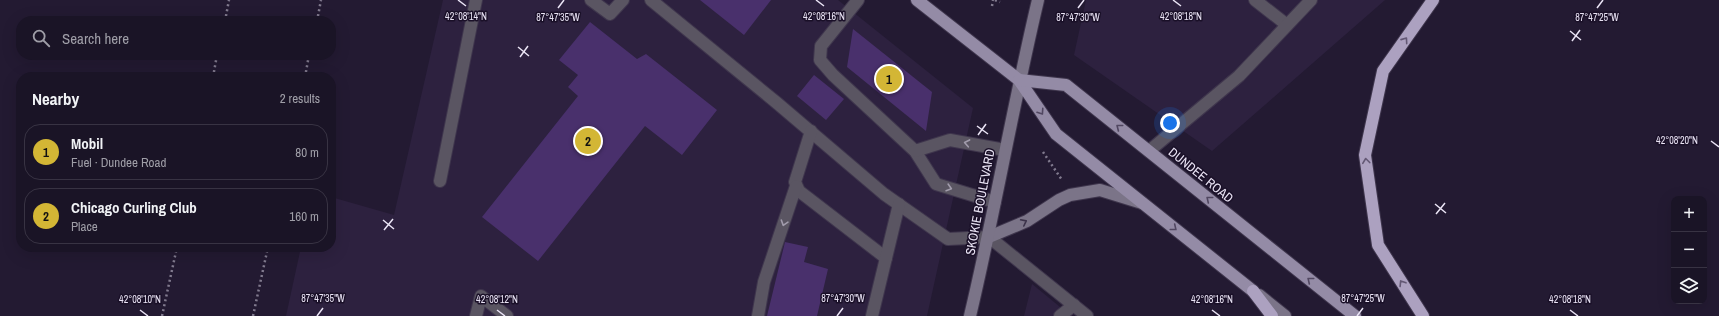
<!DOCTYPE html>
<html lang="en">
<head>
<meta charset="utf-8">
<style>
  body { margin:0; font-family:"Archivo Narrow",sans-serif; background:#272132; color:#f1f3f6 }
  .controls { position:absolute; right:12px; bottom:12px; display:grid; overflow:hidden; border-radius:8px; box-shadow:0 4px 16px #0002 }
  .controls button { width:36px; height:36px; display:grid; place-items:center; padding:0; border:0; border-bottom:1px solid #383343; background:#1a1426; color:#f1f3f6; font:20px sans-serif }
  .you { position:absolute; left:1170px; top:123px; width:14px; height:14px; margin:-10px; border:3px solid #fff; border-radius:50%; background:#1a73e8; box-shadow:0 0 0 6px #1a73e833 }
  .badge { display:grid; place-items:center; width:26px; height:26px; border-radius:50%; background:#d3b635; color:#111; font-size:13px; font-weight:700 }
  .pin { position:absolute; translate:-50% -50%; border:2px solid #fff; box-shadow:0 1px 4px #0006 }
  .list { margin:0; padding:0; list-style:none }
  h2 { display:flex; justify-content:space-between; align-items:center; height:52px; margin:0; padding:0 16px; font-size:17px }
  h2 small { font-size:13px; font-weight:400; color:#9f9ea7 }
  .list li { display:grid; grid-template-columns:26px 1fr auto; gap:12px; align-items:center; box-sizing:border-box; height:56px; margin:0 8px 8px; padding:0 8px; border:1px solid #383343; border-radius:16px }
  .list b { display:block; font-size:15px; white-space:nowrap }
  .list p { margin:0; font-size:13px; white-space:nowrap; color:#9f9ea7 }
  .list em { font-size:13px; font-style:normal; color:#9f9ea7 }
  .icon { flex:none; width:22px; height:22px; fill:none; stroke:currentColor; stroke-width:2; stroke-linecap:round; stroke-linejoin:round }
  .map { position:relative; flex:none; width:1719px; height:316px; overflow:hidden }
  .search { position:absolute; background:#1a1426; box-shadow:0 4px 16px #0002; left:16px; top:16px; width:320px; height:44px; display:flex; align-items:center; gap:10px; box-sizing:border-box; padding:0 14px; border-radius:16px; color:#9f9ea7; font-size:15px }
  .panel { position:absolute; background:#1a1426; box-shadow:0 4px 16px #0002; left:16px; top:72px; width:320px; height:180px; border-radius:16px }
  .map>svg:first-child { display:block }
  .built { fill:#2d213f }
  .building { fill:#49306c }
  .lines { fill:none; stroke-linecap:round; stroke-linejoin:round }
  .lane-casing { stroke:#3f364d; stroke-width:14 }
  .street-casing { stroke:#3f364d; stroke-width:14 }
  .secondary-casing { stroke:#3f364d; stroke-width:14 }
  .primary-casing { stroke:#3f364d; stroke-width:14 }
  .highway-casing { stroke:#3f364d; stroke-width:14 }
  .path { stroke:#827b8f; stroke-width:2.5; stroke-dasharray:2 3; stroke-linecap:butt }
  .lane { stroke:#5a5562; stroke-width:12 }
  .street { stroke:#5a5562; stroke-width:12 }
  .secondary { stroke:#7b7488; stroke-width:12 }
  .primary { stroke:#948ba6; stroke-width:12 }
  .highway { stroke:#aca1c0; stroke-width:12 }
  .oneway { stroke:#635874 }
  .oneway2 { stroke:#514761 }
  .oneway3 { stroke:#a29cac }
  .oneway4 { stroke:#3c334a }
  .ticks { fill:none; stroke:#eae4f5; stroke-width:1.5 }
  .labels { text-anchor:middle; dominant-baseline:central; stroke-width:3; stroke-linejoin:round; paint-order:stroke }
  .street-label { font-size:13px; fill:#eae4f5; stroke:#1a1028 }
  .ticks-label { font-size:10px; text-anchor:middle; fill:#eae4f5; stroke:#1a1028; stroke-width:3; stroke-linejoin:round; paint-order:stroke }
</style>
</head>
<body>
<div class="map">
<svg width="1719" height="316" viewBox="0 0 1719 316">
  <rect width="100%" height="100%" fill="#231a32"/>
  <!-- built -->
  <g class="built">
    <polygon points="443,0 838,0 973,108 927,316 286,316 301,247 331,247 331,197 394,215"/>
    <polygon points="1086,0 1385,0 1212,151 1074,55"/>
    <polygon points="1032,284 1071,316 1024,316"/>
  </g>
  <!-- building -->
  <g class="building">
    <polygon points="700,0 771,0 744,35"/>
    <polygon points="590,22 637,59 646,54 717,110 682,155 645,126 538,261 482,217 578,96 568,87 578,75 559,60"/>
    <polygon points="853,29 932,92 926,131 847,67"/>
    <polygon points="814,75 844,99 826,120 797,96"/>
    <polygon points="785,242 808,247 804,262 828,269 817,316 767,316"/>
  </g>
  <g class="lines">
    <defs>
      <g id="lane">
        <polyline points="591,0 610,14 623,0"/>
        <polyline points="651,0 777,103 884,194 948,239 989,237"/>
        <polyline points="858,0 821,46 820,60 833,75 915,151 936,184 995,202"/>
        <polyline points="1255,0 1287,25"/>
        <polyline points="811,131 795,182 799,191 886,258"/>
        <polyline points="915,151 950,140 1005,150"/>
        <polyline points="1149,151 1239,76 1311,0"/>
        <polyline points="440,181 476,0"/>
        <polyline points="476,316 481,296 507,316"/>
        <polyline points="758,316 764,282 796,186"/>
        <polyline points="872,316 899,204"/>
        <polyline points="1060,316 1074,305"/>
      </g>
      <polyline id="street" points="989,237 1087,316"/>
      <g id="secondary">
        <polyline points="989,237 1027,221 1059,200 1070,195 1100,190 1142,203"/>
        <polyline points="1259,295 1285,316"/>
        <path d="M970 316C995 211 1013 105 1038 0"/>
      </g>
      <g id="primary">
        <polyline points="917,0 1019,80 1056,134 1253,291"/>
        <polyline points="1019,80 1066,85 1355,316"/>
      </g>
      <g id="highway">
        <polyline points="1253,291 1272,316"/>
        <polyline points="1423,316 1378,245 1365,155 1383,71 1433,0"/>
      </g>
    </defs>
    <!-- lane casing -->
    <use href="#lane" class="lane-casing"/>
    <!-- street casing -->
    <use href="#street" class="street-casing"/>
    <!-- secondary casing -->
    <use href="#secondary" class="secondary-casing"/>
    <!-- primary casing -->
    <use href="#primary" class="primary-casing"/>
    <!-- highway casing -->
    <use href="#highway" class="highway-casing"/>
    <!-- path -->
    <g class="path">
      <polyline points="995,0 1000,2"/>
      <polyline points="992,6 993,0"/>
      <polyline points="225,21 229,0"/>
      <polyline points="317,21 321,0"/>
      <polyline points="213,77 217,55"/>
      <polyline points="305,77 309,55"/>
      <polyline points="1043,152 1062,180"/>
      <polyline points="162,316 177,247"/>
      <polyline points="253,316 268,247"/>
    </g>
    <!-- lane -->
    <use href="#lane" class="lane"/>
    <!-- street -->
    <use href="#street" class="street"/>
    <!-- secondary -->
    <use href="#secondary" class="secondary"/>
    <!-- primary -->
    <use href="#primary" class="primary"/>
    <!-- highway -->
    <use href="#highway" class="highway"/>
  </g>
  <!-- one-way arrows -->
  <defs><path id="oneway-chevron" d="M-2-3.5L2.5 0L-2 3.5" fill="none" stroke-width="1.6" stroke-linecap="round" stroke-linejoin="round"/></defs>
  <g class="oneway">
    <use href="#oneway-chevron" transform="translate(1405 40) rotate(-55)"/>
    <use href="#oneway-chevron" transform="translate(1366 161) rotate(-97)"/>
    <use href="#oneway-chevron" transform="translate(1402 283) rotate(-122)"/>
  </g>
  <g class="oneway2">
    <use href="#oneway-chevron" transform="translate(1041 112) rotate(56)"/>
    <use href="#oneway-chevron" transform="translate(1119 127) rotate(-142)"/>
    <use href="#oneway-chevron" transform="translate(1209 199) rotate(-141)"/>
    <use href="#oneway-chevron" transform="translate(1174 228) rotate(39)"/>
    <use href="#oneway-chevron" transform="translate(1310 280) rotate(-141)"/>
  </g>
  <g class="oneway3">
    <use href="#oneway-chevron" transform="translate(967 143) rotate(-169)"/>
    <use href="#oneway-chevron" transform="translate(949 188) rotate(17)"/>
    <use href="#oneway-chevron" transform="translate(784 223) rotate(108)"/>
  </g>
  <use class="oneway4" href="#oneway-chevron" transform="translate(1024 222) rotate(-27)"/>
  <!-- ticks -->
  <path class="ticks" d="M458 0 466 6M816 0 824 6M1173 0 1181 6M558 8 564 0M1078 8 1084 0M1597 8 1603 0M1570 31 1581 40M1572 41 1580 30M518 47 529 56M520 57 528 46M977 126 988 134M978 135 986 124M1711 141 1719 147M1435 204 1446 213M1436 214 1445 203M383 220 394 229M384 230 393 219M140 310 148 316M497 310 505 316M1212 310 1220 316M1570 310 1578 316M317 316 323 308M837 316 843 308M1357 316 1363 308"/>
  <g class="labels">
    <!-- street labels -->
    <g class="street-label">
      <text transform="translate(1201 175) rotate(39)">DUNDEE ROAD</text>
      <text transform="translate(980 202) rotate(-79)">SKOKIE BOULEVARD</text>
    </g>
  </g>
  <g class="ticks-label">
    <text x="466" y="20">42°08'14"N</text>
    <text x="824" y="20">42°08'16"N</text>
    <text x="1181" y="20">42°08'18"N</text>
    <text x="558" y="21">87°47'35"W</text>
    <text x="1078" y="21">87°47'30"W</text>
    <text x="1597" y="21">87°47'25"W</text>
    <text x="1677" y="144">42°08'20"N</text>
    <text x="323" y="302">87°47'35"W</text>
    <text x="843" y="302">87°47'30"W</text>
    <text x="1363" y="302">87°47'25"W</text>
    <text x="140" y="303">42°08'10"N</text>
    <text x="497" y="303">42°08'12"N</text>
    <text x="1212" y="303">42°08'16"N</text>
    <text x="1570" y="303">42°08'18"N</text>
  </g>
</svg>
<div class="controls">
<button>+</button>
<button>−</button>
<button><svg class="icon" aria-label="layers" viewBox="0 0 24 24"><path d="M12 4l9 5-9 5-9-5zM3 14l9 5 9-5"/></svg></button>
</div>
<div class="you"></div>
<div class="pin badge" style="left:889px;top:79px">1</div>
<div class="pin badge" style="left:588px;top:141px">2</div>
<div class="search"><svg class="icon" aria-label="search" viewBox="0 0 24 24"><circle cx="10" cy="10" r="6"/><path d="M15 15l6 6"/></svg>Search here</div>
<section class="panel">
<h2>Nearby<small>2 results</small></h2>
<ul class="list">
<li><span class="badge">1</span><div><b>Mobil</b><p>Fuel · Dundee Road</p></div><em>80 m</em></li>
<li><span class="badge">2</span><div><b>Chicago Curling Club</b><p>Place</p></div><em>160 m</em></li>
</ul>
</section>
</div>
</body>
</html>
